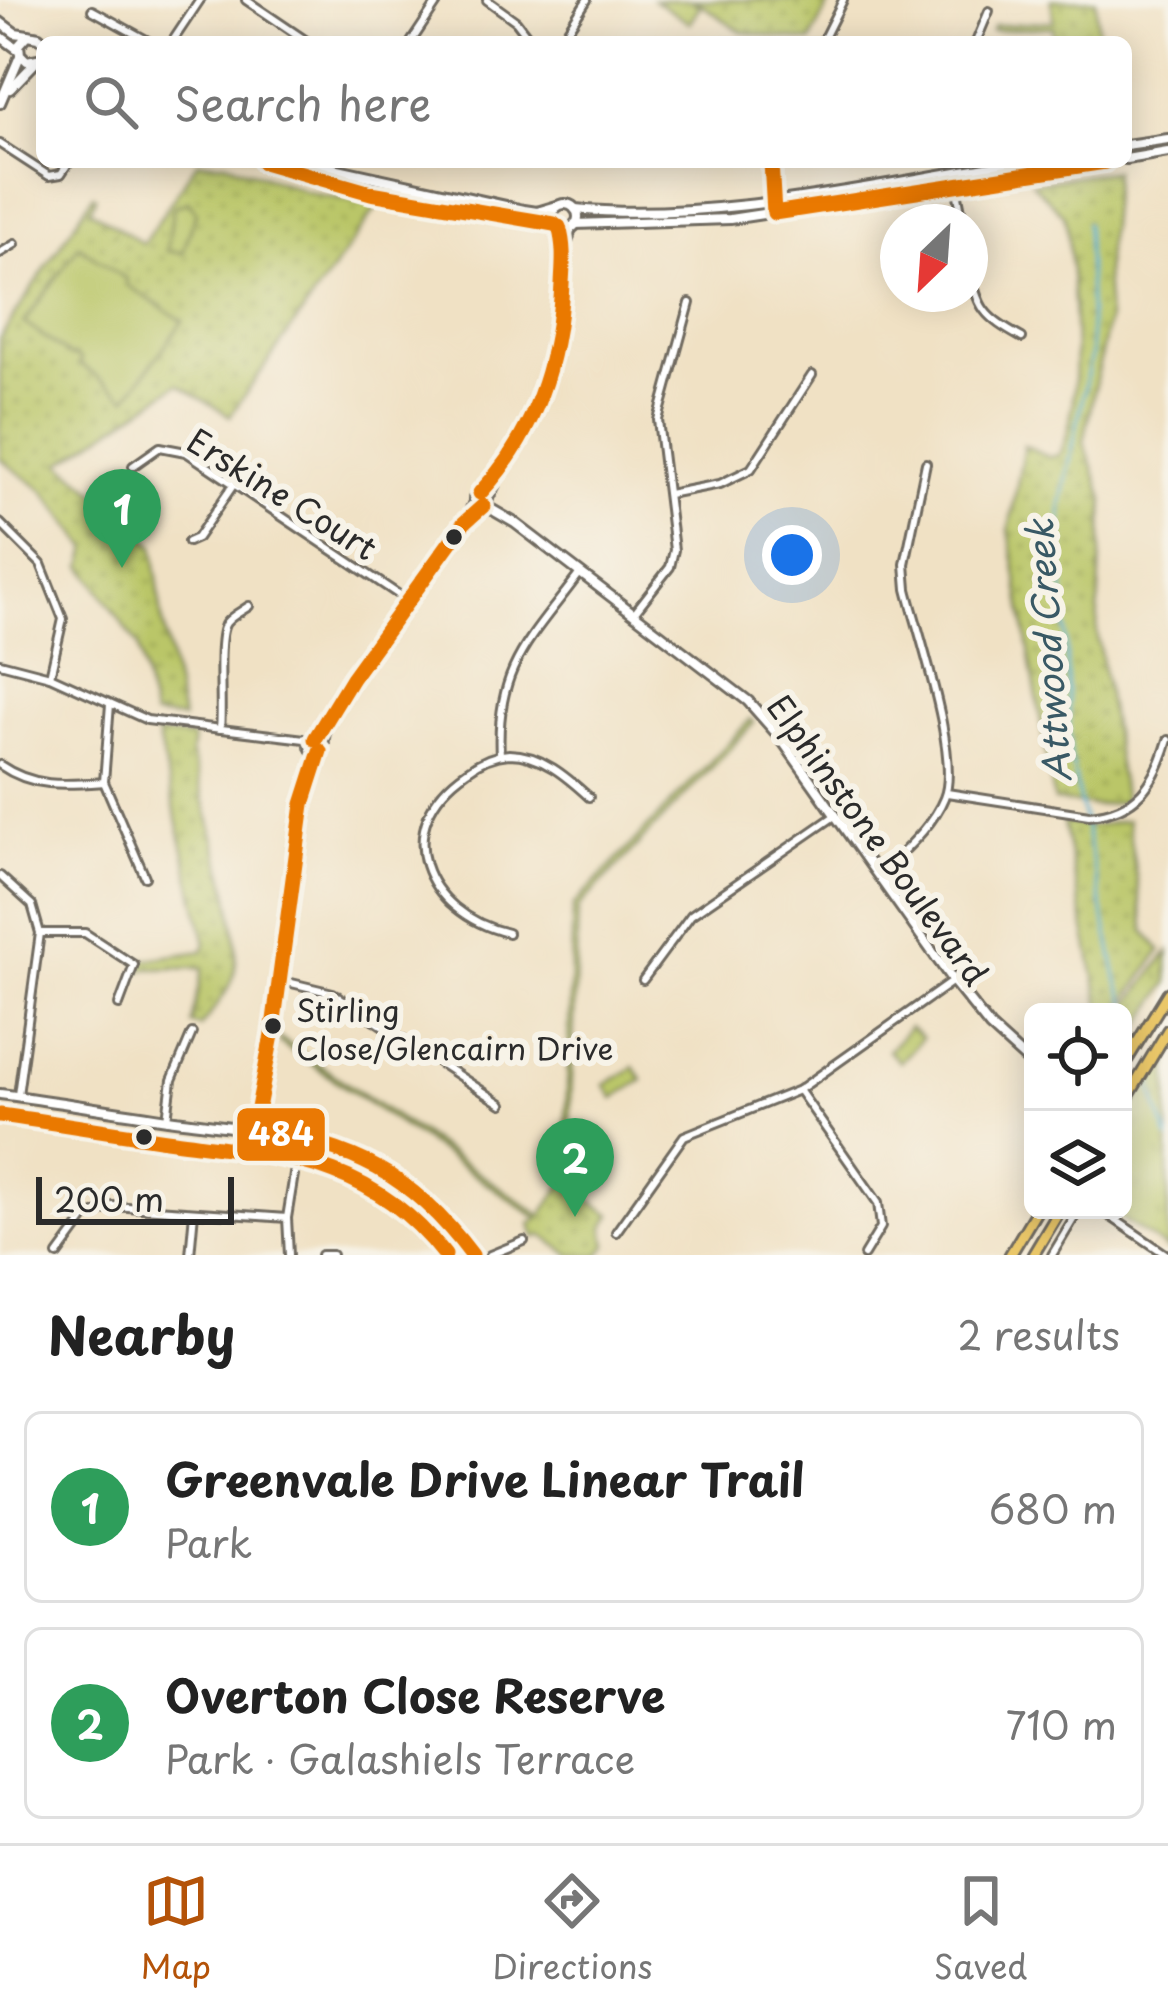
<!DOCTYPE html>
<html lang="en">
<head>
<meta charset="utf-8">
<style>
  body { margin:0; font-family:"Playpen Sans",sans-serif; background:#f2f2f2; color:#222 }
  .controls { position:absolute; right:36px; bottom:36px; display:grid; overflow:hidden; border-radius:18px; box-shadow:0 6px 30px #0003 }
  .controls button { width:108px; height:108px; display:grid; place-items:center; padding:0; border:0; border-bottom:3px solid #e0e0e0; background:#fff; color:#222; font:60px sans-serif }
  .compass { position:absolute; left:880px; top:204px; width:108px; height:108px; border-radius:50%; background:#fff; box-shadow:0 6px 30px #0003; rotate:205deg }
  .scale { position:absolute; left:36px; bottom:30px; width:198px; box-sizing:border-box; padding-left:12px; border:6px solid #2b2b2b; border-top:0; font-size:33px; line-height:42px; white-space:nowrap; color:#2b2b2b; -webkit-text-stroke:9px #f7f3e8; paint-order:stroke }
  .you { position:absolute; left:792px; top:555px; width:42px; height:42px; margin:-30px; border:9px solid #fff; border-radius:50%; background:#1a73e8; box-shadow:0 0 0 18px #1a73e833 }
  .badge { display:grid; place-items:center; width:78px; height:78px; border-radius:50%; background:#b45309; color:#fff; font-size:39px; font-weight:700 }
  .pin { position:absolute; translate:-50% -99px; filter:drop-shadow(0 3px 6px #0008) }
  .pin::after { content:''; position:absolute; top:63px; width:42px; height:36px; background:inherit; clip-path:polygon(0 0,100% 0,50% 100%) }
  .list { margin:0; padding:0; list-style:none }
  h2 { display:flex; justify-content:space-between; align-items:center; height:156px; margin:0; padding:0 48px; font-size:51px }
  h2 small { font-size:39px; font-weight:400; color:#767676 }
  .list li { display:grid; grid-template-columns:78px 1fr auto; gap:36px; align-items:center; box-sizing:border-box; height:192px; margin:0 24px 24px; padding:0 24px; border:3px solid #e0e0e0; border-radius:18px }
  .list b { display:block; font-size:45px; white-space:nowrap }
  .list p { margin:0; font-size:39px; white-space:nowrap; color:#767676 }
  .list em { font-size:39px; font-style:normal; color:#767676 }
  .icon { flex:none; width:66px; height:66px; fill:none; stroke:currentColor; stroke-width:2; stroke-linecap:round; stroke-linejoin:round }
  .map { position:relative; flex:none; width:1168px; height:1255px; overflow:hidden }
  .search { position:absolute; background:#fff; box-shadow:0 6px 30px #0003; left:36px; right:36px; top:36px; height:132px; display:flex; align-items:center; gap:30px; box-sizing:border-box; padding:0 42px; border-radius:18px; color:#767676; font-size:45px }
  .sheet { height:588px; background:#fff }
  nav { display:flex; justify-content:space-around; align-items:center; box-sizing:border-box; height:168px; border-top:3px solid #e0e0e0; background:#fff; font-size:33px; color:#767676 }
  nav a { display:grid; justify-items:center; gap:6px }
  nav .on { color:#b45309 }
  .map>svg:first-child { display:block }
  .grass { fill:url(#grass-tufts); stroke:#72784a; stroke-width:3 }
  .park { fill:url(#park-dots); stroke:#72784a; stroke-width:3 }
  .pitch { fill:#bac668; stroke:#72784a; stroke-width:3 }
  .lines { fill:none; stroke-linecap:round; stroke-linejoin:round }
  .stream { stroke:#53afd1; stroke-width:3 }
  .minor-casing { stroke:#706b61; stroke-width:12 }
  .tertiary-casing { stroke:#706b61; stroke-width:14 }
  .primary-casing { stroke:#706b61; stroke-width:15 }
  .minor { stroke:#fff; stroke-width:6 }
  .tertiary { stroke:#fff; stroke-width:8 }
  .primary { stroke:#eac769; stroke-width:9 }
  .bus-1-casing { stroke:#f7f3e8; stroke-width:24 }
  .bus-2-casing { stroke:#f7f3e8; stroke-width:24 }
  .bus-1 { stroke:#ea7904; stroke-width:15 }
  .bus-2 { stroke:#ea7904; stroke-width:15 }
  .bus-dot { fill:#2b2b2b; stroke:#f7f3e8; stroke-width:4.5 }
  .labels { text-anchor:middle; dominant-baseline:central; stroke-width:12; stroke-linejoin:round; paint-order:stroke }
  .bus-label { font-size:30px; fill:#2b2b2b; stroke:#f7f3e8; text-anchor:start }
  .street-label { font-size:33px; fill:#2b2b2b; stroke:#f7f3e8 }
  .water-label { font-size:36px; font-style:italic; fill:#395965; stroke:#f7f3e8 }
  .line-badge { stroke:#f7f3e8; stroke-width:4.5 }
  .badge-label { font-size:33px; text-anchor:middle; font-weight:bold; fill:#fff }
</style>
</head>
<body>
<div class="map">
<svg width="1168" height="1255" viewBox="0 0 1168 1255">
  <defs>
    <pattern id="grass-tufts" width="24" height="20" patternUnits="userSpaceOnUse" patternTransform="scale(3)"><rect width="24" height="20" fill="#bac668"/><path d="M3 7l-1-3M5 7V3M7 7l1-3M15 17l-1-3M17 17v-4M19 17l1-3" fill="none" stroke="#a0aa5a"/></pattern>
    <pattern id="park-dots" width="8" height="8" patternUnits="userSpaceOnUse" patternTransform="scale(3)"><rect width="8" height="8" fill="#bac668"/><path d="M2 2h.1M6 6h.1" fill="none" stroke="#a0aa5a" stroke-width="1.8" stroke-linecap="round"/></pattern>
  </defs>
  <rect width="100%" height="100%" fill="#f7f3e8"/>
  <filter id="ink" filterUnits="userSpaceOnUse"><feTurbulence type="fractalNoise" baseFrequency=".00833" numOctaves="2"/><feDisplacementMap in="SourceGraphic" scale="24" xChannelSelector="R" yChannelSelector="G"/><feConvolveMatrix kernelMatrix="1 2 1 2 8 2 1 2 1" color-interpolation-filters="sRGB"/></filter>
  <filter id="wash" filterUnits="userSpaceOnUse"><feTurbulence type="fractalNoise" baseFrequency=".004" numOctaves="4" result="noise"/><feDisplacementMap in="SourceGraphic" scale="48" xChannelSelector="R" yChannelSelector="G"/><feGaussianBlur stdDeviation="2.7" result="paint"/><feColorMatrix in="noise" values="0 0 0 0 0 0 0 0 0 0 0 0 0 0 0 0 0 1.4 0 .05"/><feComposite in="paint" operator="in"/></filter>
  <g filter="url(#wash)">
    <rect width="100%" height="100%" fill="#f0e1c4"/>
    <!-- grass -->
    <g class="grass">
      <polygon points="751,719 754,723 578,908 568,1186 564,1183 573,906"/>
      <polygon points="1168,952 1168,983 1123,1055 1123,1012"/>
      <polygon points="280,1038 542,1216 539,1219 279,1042"/>
      <polygon points="1168,1050 1168,1250 1109,1210 1123,1210 1123,1126"/>
    </g>
    <!-- park -->
    <g class="park">
      <polygon points="695,0 831,0 810,42 742,32"/>
      <polygon points="1051,0 1096,0 1099,42 1053,42 1053,27 992,31 994,26 1054,21"/>
      <polygon points="197,162 226,162 304,191 377,207 230,416 178,384 61,463 129,519 134,514 142,535 154,546 161,613 182,719 153,716 138,646 83,566 88,548 44,491 0,459 0,338 93,195 96,197 90,209 143,244"/>
      <path d="M1114 170 1105 273 1108 319 1084 442 1104 499 1097 631 1124 802 1095 806 1054 801 1009 530 1024 445 1049 457 1059 455C1085 411 1072 280 1067 228L1064 215 1032 183Z"/>
      <path d="M157 734 193 738 191 754C204 807 244 919 235 969 231 990 213 1011 200 1027L192 1024 203 968 142 969 141 960 203 951 206 944Z"/>
      <polygon points="1127,820 1145,931 1161,950 1118,1012 1102,1012 1063,822 1089,827"/>
      <polygon points="564,1183 612,1215 604,1227 607,1245 600,1255 571,1255 542,1235 536,1238 531,1224 539,1219"/>
    </g>
    <!-- pitch -->
    <g class="pitch">
      <polygon points="654,0 691,0 700,6 689,23"/>
      <polygon points="188,201 196,212 183,253 167,251 173,207"/>
      <polygon points="79,246 127,280 125,284 183,321 127,398 79,364 81,360 74,355 72,357 24,323"/>
      <polygon points="909,1027 922,1038 900,1062 888,1051"/>
      <polygon points="634,1067 643,1080 614,1098 605,1085"/>
    </g>
    <g class="lines">
      <!-- stream -->
      <g class="stream">
        <polyline points="1086,223 1091,355 1061,506 1070,755 1118,982 1126,1002"/>
        <polyline points="1128,1007 1135,1025"/>
        <polyline points="1151,1067 1153,1091 1168,1139"/>
      </g>
    </g>
  </g>
  <g filter="url(#ink)">
    <g class="lines">
      <defs>
        <g id="minor">
          <polyline points="246,0 308,42"/>
          <polyline points="487,0 516,21 532,42"/>
          <polyline points="92,10 150,42"/>
          <polyline points="172,42 200,0"/>
          <polyline points="411,42 439,0"/>
          <polyline points="560,42 587,0"/>
          <polyline points="822,42 843,0"/>
          <polyline points="976,42 989,11"/>
          <polyline points="0,144 49,176 61,174 69,162"/>
          <polyline points="771,162 773,200"/>
          <polyline points="956,185 963,222"/>
          <polyline points="0,253 15,244"/>
          <path d="M970 266C977 309 984 317 1022 338"/>
          <polyline points="133,466 160,447 186,452 405,599"/>
          <polyline points="668,494 720,484 751,469 812,375"/>
          <polyline points="0,523 41,564 63,619 50,676"/>
          <polyline points="188,542 197,538 234,484"/>
          <polyline points="634,613 670,567 674,550 658,420 690,303"/>
          <polyline points="0,663 50,676 147,720 313,740"/>
          <polyline points="110,704 104,782 145,877"/>
          <path d="M220 729C223 707 216 637 226 623 231 616 242 611 249 606"/>
          <path d="M500 755C495 667 531 639 580 573"/>
          <path d="M0 765C33 788 65 785 104 782"/>
          <path d="M947 793 1089 815C1137 811 1155 784 1168 740"/>
          <polyline points="0,876 32,905 40,933 18,1095"/>
          <path d="M879 876C901 853 932 828 944 798 961 758 918 634 907 589L905 564 926 463"/>
          <polyline points="40,933 85,933 134,965 119,1005"/>
          <path d="M508 933C424 913 387 826 467 771 479 762 493 755 509 754 541 754 567 777 589 797"/>
          <polyline points="279,980 333,993 502,1104"/>
          <polyline points="643,980 691,915 836,815"/>
          <polyline points="799,1090 878,1203 881,1227 864,1255"/>
          <polyline points="167,1119 172,1080 192,1033"/>
          <polyline points="1101,1210 1167,1255"/>
          <polyline points="616,1232 684,1136 799,1090 953,981"/>
          <polyline points="58,1255 85,1218 113,1206 287,1218"/>
          <polyline points="190,1255 194,1212"/>
          <polyline points="289,1255 287,1218 300,1137"/>
          <polyline points="321,1255 332,1255"/>
          <polyline points="490,1255 524,1241"/>
          <polyline points="1052,1255 1079,1210"/>
        </g>
        <g id="tertiary">
          <polyline points="0,22 15,33 28,35"/>
          <polyline points="0,36 19,50"/>
          <polyline points="42,58 27,61 20,54 19,45 28,35 39,37 44,42"/>
          <polyline points="10,89 36,62"/>
          <polyline points="0,103 20,56"/>
          <polyline points="1126,145 1168,139"/>
          <polyline points="1126,159 1168,152"/>
          <polyline points="263,162 371,193 554,224"/>
          <polyline points="306,162 524,210 537,212 557,206"/>
          <circle cx="565" cy="217" r="13"/>
          <path d="M575 209C715 223 879 183 1018 162"/>
          <polyline points="575,224 730,219 1105,162"/>
          <circle cx="481" cy="499" r="7"/>
          <polyline points="488,498 532,413 547,374 559,324 563,260 571,227"/>
          <polyline points="484,505 515,523 748,701 779,736 953,981 990,1027 1033,1066"/>
          <circle cx="317" cy="745" r="7"/>
          <path d="M323 742C334 683 426 576 464 523L475 500"/>
          <path d="M0 1094C61 1102 122 1113 183 1121 310 1137 394 1140 472 1255"/>
          <polyline points="254,1129 272,1035 303,804 320,751"/>
        </g>
        <g id="primary">
          <polyline points="1123,1066 1168,993"/>
          <polyline points="1123,1105 1168,1030"/>
          <polyline points="1010,1255 1037,1210"/>
          <polyline points="1033,1255 1060,1210"/>
        </g>
      </defs>
      <!-- minor casing -->
      <use href="#minor" class="minor-casing"/>
      <!-- tertiary casing -->
      <use href="#tertiary" class="tertiary-casing"/>
      <!-- primary casing -->
      <use href="#primary" class="primary-casing"/>
      <!-- minor -->
      <use href="#minor" class="minor"/>
      <!-- tertiary -->
      <use href="#tertiary" class="tertiary"/>
      <!-- primary -->
      <use href="#primary" class="primary"/>
      <defs>
        <g id="bus-1">
          <polyline points="263,162 371,193 554,224"/>
          <polyline points="771,162 774,213 1105,162"/>
          <path d="M480 493C534 436 558 362 562 284 563 265 565 246 559 227"/>
          <polyline points="315,739 352,678 464,523 483,506"/>
          <path d="M320 751 303 804 272 1035 254 1129C354 1148 410 1172 472 1255"/>
        </g>
        <path id="bus-2" d="M0 1115C58 1123 116 1133 174 1141 285 1156 371 1160 445 1255"/>
      </defs>
      <!-- bus-1 casing -->
      <use href="#bus-1" class="bus-1-casing"/>
      <!-- bus-2 casing -->
      <use href="#bus-2" class="bus-2-casing"/>
      <!-- bus-1 -->
      <use href="#bus-1" class="bus-1"/>
      <!-- bus-2 -->
      <use href="#bus-2" class="bus-2"/>
    </g>
  </g>
  <!-- markers -->
  <g class="bus-dot">
    <circle cx="454" cy="537" r="10"/>
    <circle cx="273" cy="1026" r="10"/>
    <circle cx="144" cy="1137" r="10"/>
  </g>
  <g class="labels">
    <!-- bus labels -->
    <g class="bus-label">
      <text x="296" y="1009">Stirling<tspan x="296" dy="38">Close/Glencairn Drive</tspan></text>
    </g>
    <!-- street labels -->
    <g class="street-label">
      <text transform="translate(283 493) rotate(32)">Erskine Court</text>
      <text transform="translate(879 839) rotate(54)">Elphinstone Boulevard</text>
    </g>
    <!-- water labels -->
    <g class="water-label">
      <text transform="translate(1047 651) rotate(-94)">Attwood Creek</text>
    </g>
  </g>
  <rect class="line-badge" x="235" y="1106" width="92" height="57" rx="12" fill="#ea7904"/>
  <g class="badge-label">
    <text x="281" y="1146">484</text>
  </g>
</svg>
<div class="controls">
<button><svg class="icon" aria-label="locate" viewBox="0 0 24 24"><circle cx="12" cy="12" r="6"/><path d="M12 2v4M12 18v4M2 12h4M18 12h4"/></svg></button>
<button><svg class="icon" aria-label="layers" viewBox="0 0 24 24"><path d="M12 4l9 5-9 5-9-5zM3 14l9 5 9-5"/></svg></button>
</div>
<svg class="compass" viewBox="-18 -18 36 36"><path d="M0-13l5 13h-10z" fill="#e53935"/><path d="M0 13l5-13h-10z" fill="#767676"/></svg>
<div class="scale">200 m</div>
<div class="you"></div>
<div class="pin badge" style="left:122px;top:568px;background:#2e9e5b">1</div>
<div class="pin badge" style="left:575px;top:1217px;background:#2e9e5b">2</div>
<div class="search"><svg class="icon" aria-label="search" viewBox="0 0 24 24"><circle cx="10" cy="10" r="6"/><path d="M15 15l6 6"/></svg>Search here</div>
</div>
<section class="sheet">
<h2>Nearby<small>2 results</small></h2>
<ul class="list">
<li><span class="badge" style="background:#2e9e5b">1</span><div><b>Greenvale Drive Linear Trail</b><p>Park</p></div><em>680 m</em></li>
<li><span class="badge" style="background:#2e9e5b">2</span><div><b>Overton Close Reserve</b><p>Park · Galashiels Terrace</p></div><em>710 m</em></li>
</ul>
</section>
<nav>
<a class="on"><svg class="icon" aria-label="map" viewBox="0 0 24 24"><path d="M3 6l6-2 6 2 6-2v14l-6 2-6-2-6 2zM9 4v14M15 6v14"/></svg>Map</a>
<a><svg class="icon" aria-label="directions" viewBox="0 0 24 24"><path d="M12 3l9 9-9 9-9-9zM9 14v-3h6M13 9l2 2-2 2"/></svg>Directions</a>
<a><svg class="icon" aria-label="saved" viewBox="0 0 24 24"><path d="M7 4h10v16l-5-4-5 4z"/></svg>Saved</a>
</nav>
</body>
</html>
